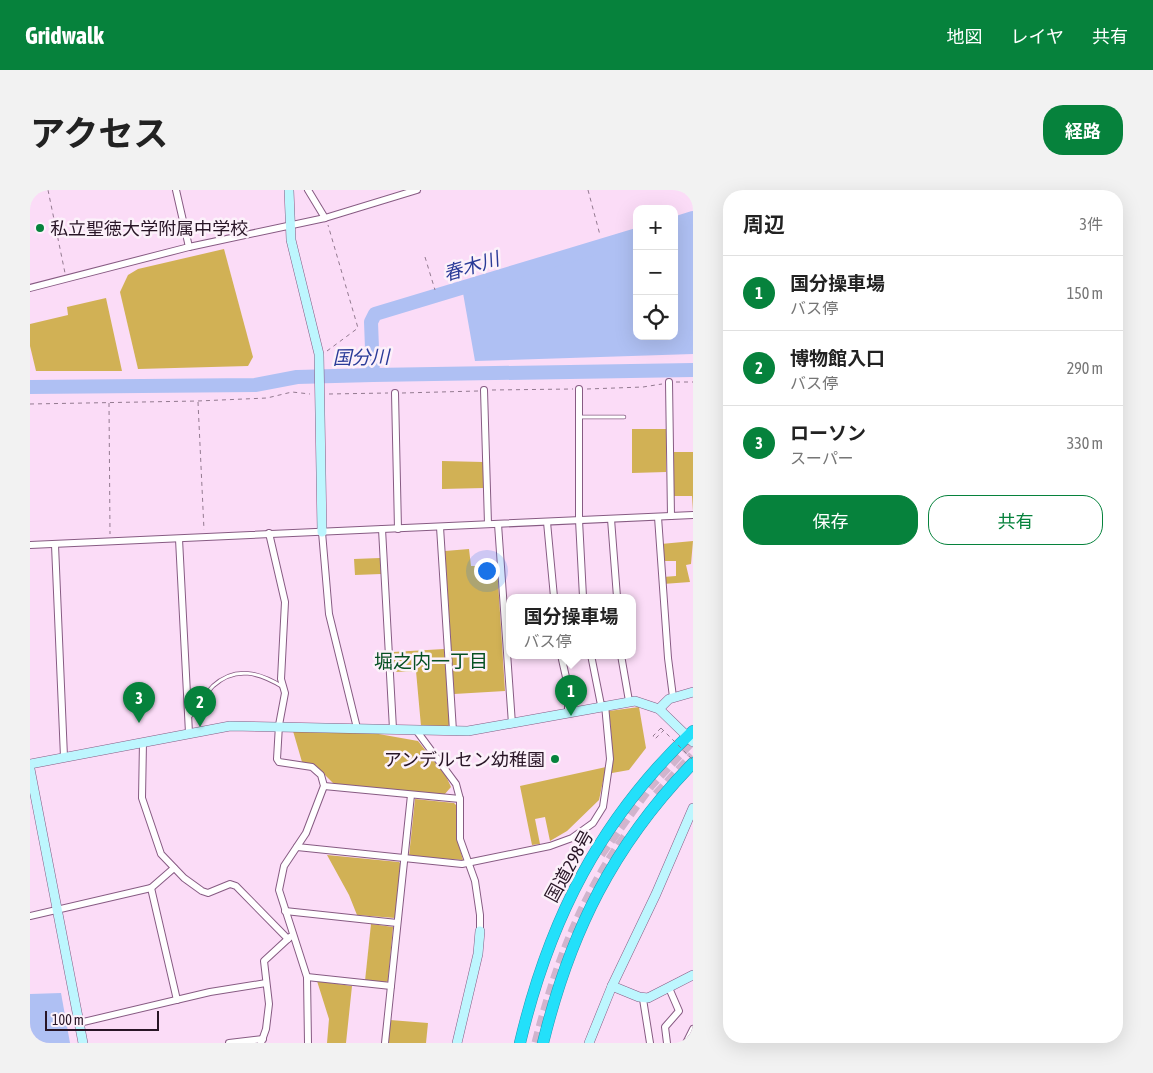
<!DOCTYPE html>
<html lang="ja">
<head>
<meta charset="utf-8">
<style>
  body { margin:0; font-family:"Asap Condensed","Noto Sans JP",sans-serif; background:#f2f2f2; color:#222 }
  .controls { position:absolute; right:15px; top:15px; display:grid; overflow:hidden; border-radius:10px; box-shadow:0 5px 20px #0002 }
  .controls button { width:45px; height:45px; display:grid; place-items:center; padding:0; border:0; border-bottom:1px solid #e0e0e0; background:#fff; color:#222; font:25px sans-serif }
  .scale { position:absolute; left:15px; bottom:12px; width:114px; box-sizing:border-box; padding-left:5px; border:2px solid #281526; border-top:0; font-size:14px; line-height:18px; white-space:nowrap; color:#281526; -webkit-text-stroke:4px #fcf1fa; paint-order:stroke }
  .you { position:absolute; left:456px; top:380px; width:18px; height:18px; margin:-12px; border:4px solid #fff; border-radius:50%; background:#1a73e8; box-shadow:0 0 0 8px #1a73e833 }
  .badge { display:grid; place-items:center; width:32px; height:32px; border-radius:50%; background:#06823c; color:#fff; font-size:16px; font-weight:700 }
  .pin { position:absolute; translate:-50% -41px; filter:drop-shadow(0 1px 2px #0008) }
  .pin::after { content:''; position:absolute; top:26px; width:18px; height:15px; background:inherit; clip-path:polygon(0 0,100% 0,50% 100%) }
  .popup { position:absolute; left:476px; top:404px; width:130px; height:65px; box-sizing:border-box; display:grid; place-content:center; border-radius:10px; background:#fff; filter:drop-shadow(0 1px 4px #0005); font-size:16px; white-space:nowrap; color:#767676 }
  .popup b { font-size:19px; color:#222 }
  .popup::after { content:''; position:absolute; left:50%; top:100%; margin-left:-10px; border:10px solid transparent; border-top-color:#fff }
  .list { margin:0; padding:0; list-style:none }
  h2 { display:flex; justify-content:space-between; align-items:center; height:65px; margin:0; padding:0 20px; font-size:21px }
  h2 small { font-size:16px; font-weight:400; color:#767676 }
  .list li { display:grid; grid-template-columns:32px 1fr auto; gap:15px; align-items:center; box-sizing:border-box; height:75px; padding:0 20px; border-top:1px solid #e0e0e0 }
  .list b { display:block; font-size:19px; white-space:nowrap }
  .list p { margin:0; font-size:16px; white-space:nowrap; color:#767676 }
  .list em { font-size:16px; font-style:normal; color:#767676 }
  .actions { display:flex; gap:10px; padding:15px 20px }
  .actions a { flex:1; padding:11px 0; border:1px solid #06823c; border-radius:20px; text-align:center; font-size:18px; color:#06823c }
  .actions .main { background:#06823c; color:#fff }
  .icon { flex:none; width:28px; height:28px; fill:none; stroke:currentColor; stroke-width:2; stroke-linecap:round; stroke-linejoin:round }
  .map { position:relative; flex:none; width:663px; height:853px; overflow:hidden; border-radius:20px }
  header { display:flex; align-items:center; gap:30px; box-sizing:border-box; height:70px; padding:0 25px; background:#06823c; color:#fff }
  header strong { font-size:24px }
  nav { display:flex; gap:28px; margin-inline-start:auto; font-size:18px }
  .intro { display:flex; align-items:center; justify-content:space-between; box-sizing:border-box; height:120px; padding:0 30px }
  h1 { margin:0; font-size:35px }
  .button { padding:12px 22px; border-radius:20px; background:#06823c; color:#fff; font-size:18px; font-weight:700 }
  main { display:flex; gap:30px; padding:0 30px }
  aside { flex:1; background:#fff; border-radius:20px; box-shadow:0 5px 20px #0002 }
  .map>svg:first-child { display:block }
  .green { fill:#d1b155 }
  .water { fill:#afc0f3 }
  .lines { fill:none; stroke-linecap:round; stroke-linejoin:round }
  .river { stroke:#afc0f3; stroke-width:14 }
  .highway-tunnel { stroke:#d1b4cd; stroke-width:11; stroke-dasharray:11 5.5; stroke-linecap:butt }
  .lane-casing { stroke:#875b83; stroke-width:4.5 }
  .street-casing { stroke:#875b83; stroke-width:8 }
  .secondary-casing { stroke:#875b83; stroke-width:10 }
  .highway-casing { stroke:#2599b0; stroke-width:12 }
  .path { stroke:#937a90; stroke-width:1; stroke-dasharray:4 4; stroke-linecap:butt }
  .lane { stroke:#fff; stroke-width:3 }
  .street { stroke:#fff; stroke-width:6 }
  .secondary { stroke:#bdf6fe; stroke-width:9 }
  .highway { stroke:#23e0fa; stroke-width:11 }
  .path-bridge { stroke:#937a90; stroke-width:1; stroke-dasharray:4 4; stroke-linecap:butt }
  .poi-dot { fill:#06823c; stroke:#fcf1fa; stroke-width:2 }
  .labels { text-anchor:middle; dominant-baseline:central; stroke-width:5; stroke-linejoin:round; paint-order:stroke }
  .poi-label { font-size:18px; fill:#281526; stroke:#fcf1fa; text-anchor:start }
  .street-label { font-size:18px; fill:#281526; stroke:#fcf1fa }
  .water-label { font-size:19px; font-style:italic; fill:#2a3b98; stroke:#fcf1fa }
  .neighbourhood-label { font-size:19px; fill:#065023; stroke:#fcf1fa }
</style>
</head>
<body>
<header>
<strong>Gridwalk</strong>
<nav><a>地図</a><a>レイヤ</a><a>共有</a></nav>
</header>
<div class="intro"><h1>アクセス</h1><a class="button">経路</a></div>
<main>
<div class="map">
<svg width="663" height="853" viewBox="0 0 663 853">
  <rect width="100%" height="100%" fill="#fbdcf7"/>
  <!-- green -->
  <g class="green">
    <polygon points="194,59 223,167 218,176 108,179 90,102 98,85 108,79"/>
    <polygon points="76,108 92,181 6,181 0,156 0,134 38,125 37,117"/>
    <polygon points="602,239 636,239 636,282 602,283"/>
    <polygon points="643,262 663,262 663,321 662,306 644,306"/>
    <polygon points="412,271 453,272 454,298 412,299"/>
    <polygon points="663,351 661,374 656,375 660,392 633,394 633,387 646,386 646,371 632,371 631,354"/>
    <polygon points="439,359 441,376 467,376 475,501 424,504 415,361"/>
    <polygon points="350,368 351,384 325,385 324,369"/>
    <polygon points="414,459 420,533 418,536 391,536 386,481 365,482 363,462"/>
    <polygon points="609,517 616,558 599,580 582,583 582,552 579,521"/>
    <polygon points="263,541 343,543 388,551 416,586 421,597 414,605 304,594 286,576 272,572"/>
    <polygon points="576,577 569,610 537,641 520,651 515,627 505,629 510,654 502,655 490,596"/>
    <polygon points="385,609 424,613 426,615 427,648 433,670 379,666"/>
    <polygon points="297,665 369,672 371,674 365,728 327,725 319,705"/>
    <polygon points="341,734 363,737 358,791 356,792 335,791"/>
    <polygon points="287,791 322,796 316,853 297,853 299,829"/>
    <polygon points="360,830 398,833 396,853 357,853"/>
  </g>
  <!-- water -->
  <g class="water">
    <polygon points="663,32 663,164 445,171 433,103 607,50 607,146 644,146 644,38"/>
    <polygon points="31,803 40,853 0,853 0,804"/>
  </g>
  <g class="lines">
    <!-- river -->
    <g class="river">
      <polyline points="644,34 663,28"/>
      <polyline points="343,185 341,132 345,124 607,45"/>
      <polyline points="0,197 225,195 267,187 343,185 663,180"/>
    </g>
    <!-- highway-tunnel -->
    <g class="highway-tunnel">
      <polyline points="627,605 663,566"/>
      <polyline points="570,664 620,595 663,549"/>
      <path d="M507 853C526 778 552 707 598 644"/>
    </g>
    <defs>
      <g id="lane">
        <polyline points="549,227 594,227"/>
        <path d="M159 527C171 519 174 505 183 496 206 475 230 483 253 497"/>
      </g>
      <g id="street">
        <polyline points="146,0 159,57"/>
        <polyline points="278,0 295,28"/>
        <polyline points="0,98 159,57 295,28 387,0"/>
        <polyline points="639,192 641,326"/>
        <polyline points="549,199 549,330 553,407"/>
        <polyline points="454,200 458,334"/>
        <polyline points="365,203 368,339"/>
        <polyline points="628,327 638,468 643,507"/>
        <polyline points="581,329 587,407"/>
        <polyline points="517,332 524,407"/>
        <polyline points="468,334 482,534"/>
        <polyline points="410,337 423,541"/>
        <polyline points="352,339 363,539"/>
        <polyline points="292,342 299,424 327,538"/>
        <polyline points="239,343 255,412 251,489 255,503 249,535 247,569 249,572 282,577 291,585 294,596 276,643 254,676 249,700 277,787 278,853"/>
        <polyline points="149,349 159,543"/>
        <polyline points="0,355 663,325"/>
        <polyline points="25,355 34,567"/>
        <polyline points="531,465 538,496 538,522"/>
        <polyline points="561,465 571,515"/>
        <polyline points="591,465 599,511"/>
        <polyline points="386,540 426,594 430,609 430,649 445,691 450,725 450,741"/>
        <polyline points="113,552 112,608 131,664 154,688 172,701 178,703 200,694 206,696 258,749"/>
        <polyline points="294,596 430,609"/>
        <polyline points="267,657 432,674 520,656 542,648 563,633 573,617 580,569 575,515"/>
        <polyline points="121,698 147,810"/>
        <polyline points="255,721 367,733"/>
        <polyline points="0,726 121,698 144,678"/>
        <polyline points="277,787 361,796"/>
        <polyline points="613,809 620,853"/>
        <polyline points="49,833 180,802 236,793"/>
        <polyline points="199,853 233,849"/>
        <polyline points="231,853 236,839 239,814 234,771 260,747"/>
        <polyline points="355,853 381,605"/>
        <polyline points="637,853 635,837 649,821 639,798"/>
        <polyline points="656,853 663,839"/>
      </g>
      <g id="secondary">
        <polyline points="259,0 261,50 289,164 292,342"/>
        <polyline points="629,519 639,509 663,502"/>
        <polyline points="0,574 200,536 438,541 605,511 629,519 663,552"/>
        <polyline points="0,579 53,853"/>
        <polyline points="582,796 609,807 618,808 663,785"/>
        <polyline points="427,853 448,764 450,741"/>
        <polyline points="559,853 582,796 626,704 663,618"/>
      </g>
      <g id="highway">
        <path d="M490 853C519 730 570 629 663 541"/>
        <path d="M513 853C540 743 583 655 663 573"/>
      </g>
    </defs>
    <!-- lane casing -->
    <use href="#lane" class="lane-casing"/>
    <!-- street casing -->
    <use href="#street" class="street-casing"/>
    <!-- secondary casing -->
    <use href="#secondary" class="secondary-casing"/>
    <!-- highway casing -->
    <use href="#highway" class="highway-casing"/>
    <!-- path -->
    <g class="path">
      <polyline points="18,0 35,83"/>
      <polyline points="558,0 570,45"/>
      <polyline points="395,67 405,100"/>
      <polyline points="297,161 328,138 298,35"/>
      <polyline points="646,192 663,192"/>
      <polyline points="557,199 613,197 632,194"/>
      <polyline points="462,200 543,199"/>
      <polyline points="372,203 448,201"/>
      <polyline points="299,204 358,203"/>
      <polyline points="168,212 174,340"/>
      <polyline points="79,213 80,344"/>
      <polyline points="0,214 168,211 237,208 262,202 280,204"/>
      <polyline points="631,538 623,546 625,549 634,540"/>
    </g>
    <!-- lane -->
    <use href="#lane" class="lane"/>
    <!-- street -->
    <use href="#street" class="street"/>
    <!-- secondary -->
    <use href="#secondary" class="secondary"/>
    <!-- highway -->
    <use href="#highway" class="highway"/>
    <!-- path-bridge -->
    <polyline class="path-bridge" points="631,538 663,570"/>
  </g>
  <!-- markers -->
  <g class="poi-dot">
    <circle cx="10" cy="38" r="5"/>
    <circle cx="525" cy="569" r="5"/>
  </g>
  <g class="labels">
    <!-- poi labels -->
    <g class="poi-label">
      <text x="20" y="38">私立聖徳大学附属中学校</text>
      <text x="515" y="569" text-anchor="end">アンデルセン幼稚園</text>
    </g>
    <!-- street labels -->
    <g class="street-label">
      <text transform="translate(539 676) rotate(-61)">国道298号</text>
    </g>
    <!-- water labels -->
    <g class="water-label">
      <text transform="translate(441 76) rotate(-17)">春木川</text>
      <text transform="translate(331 167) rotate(-1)">国分川</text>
    </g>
    <!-- neighbourhood labels -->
    <g class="neighbourhood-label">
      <text x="401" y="471">堀之内一丁目</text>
    </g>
  </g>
</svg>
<div class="controls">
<button>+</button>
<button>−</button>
<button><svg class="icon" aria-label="locate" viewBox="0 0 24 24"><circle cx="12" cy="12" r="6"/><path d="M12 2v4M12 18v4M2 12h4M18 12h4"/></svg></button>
</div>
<div class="scale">100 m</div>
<div class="you"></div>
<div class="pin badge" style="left:541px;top:526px">1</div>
<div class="popup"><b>国分操車場</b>バス停</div>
<div class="pin badge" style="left:170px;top:537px">2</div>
<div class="pin badge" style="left:109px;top:533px">3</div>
</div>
<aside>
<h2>周辺<small>3件</small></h2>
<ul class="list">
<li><span class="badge">1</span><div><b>国分操車場</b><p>バス停</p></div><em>150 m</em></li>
<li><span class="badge">2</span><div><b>博物館入口</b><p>バス停</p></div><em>290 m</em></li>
<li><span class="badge">3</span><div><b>ローソン</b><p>スーパー</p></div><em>330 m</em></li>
</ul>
<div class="actions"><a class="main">保存</a><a>共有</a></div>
</aside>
</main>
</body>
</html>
